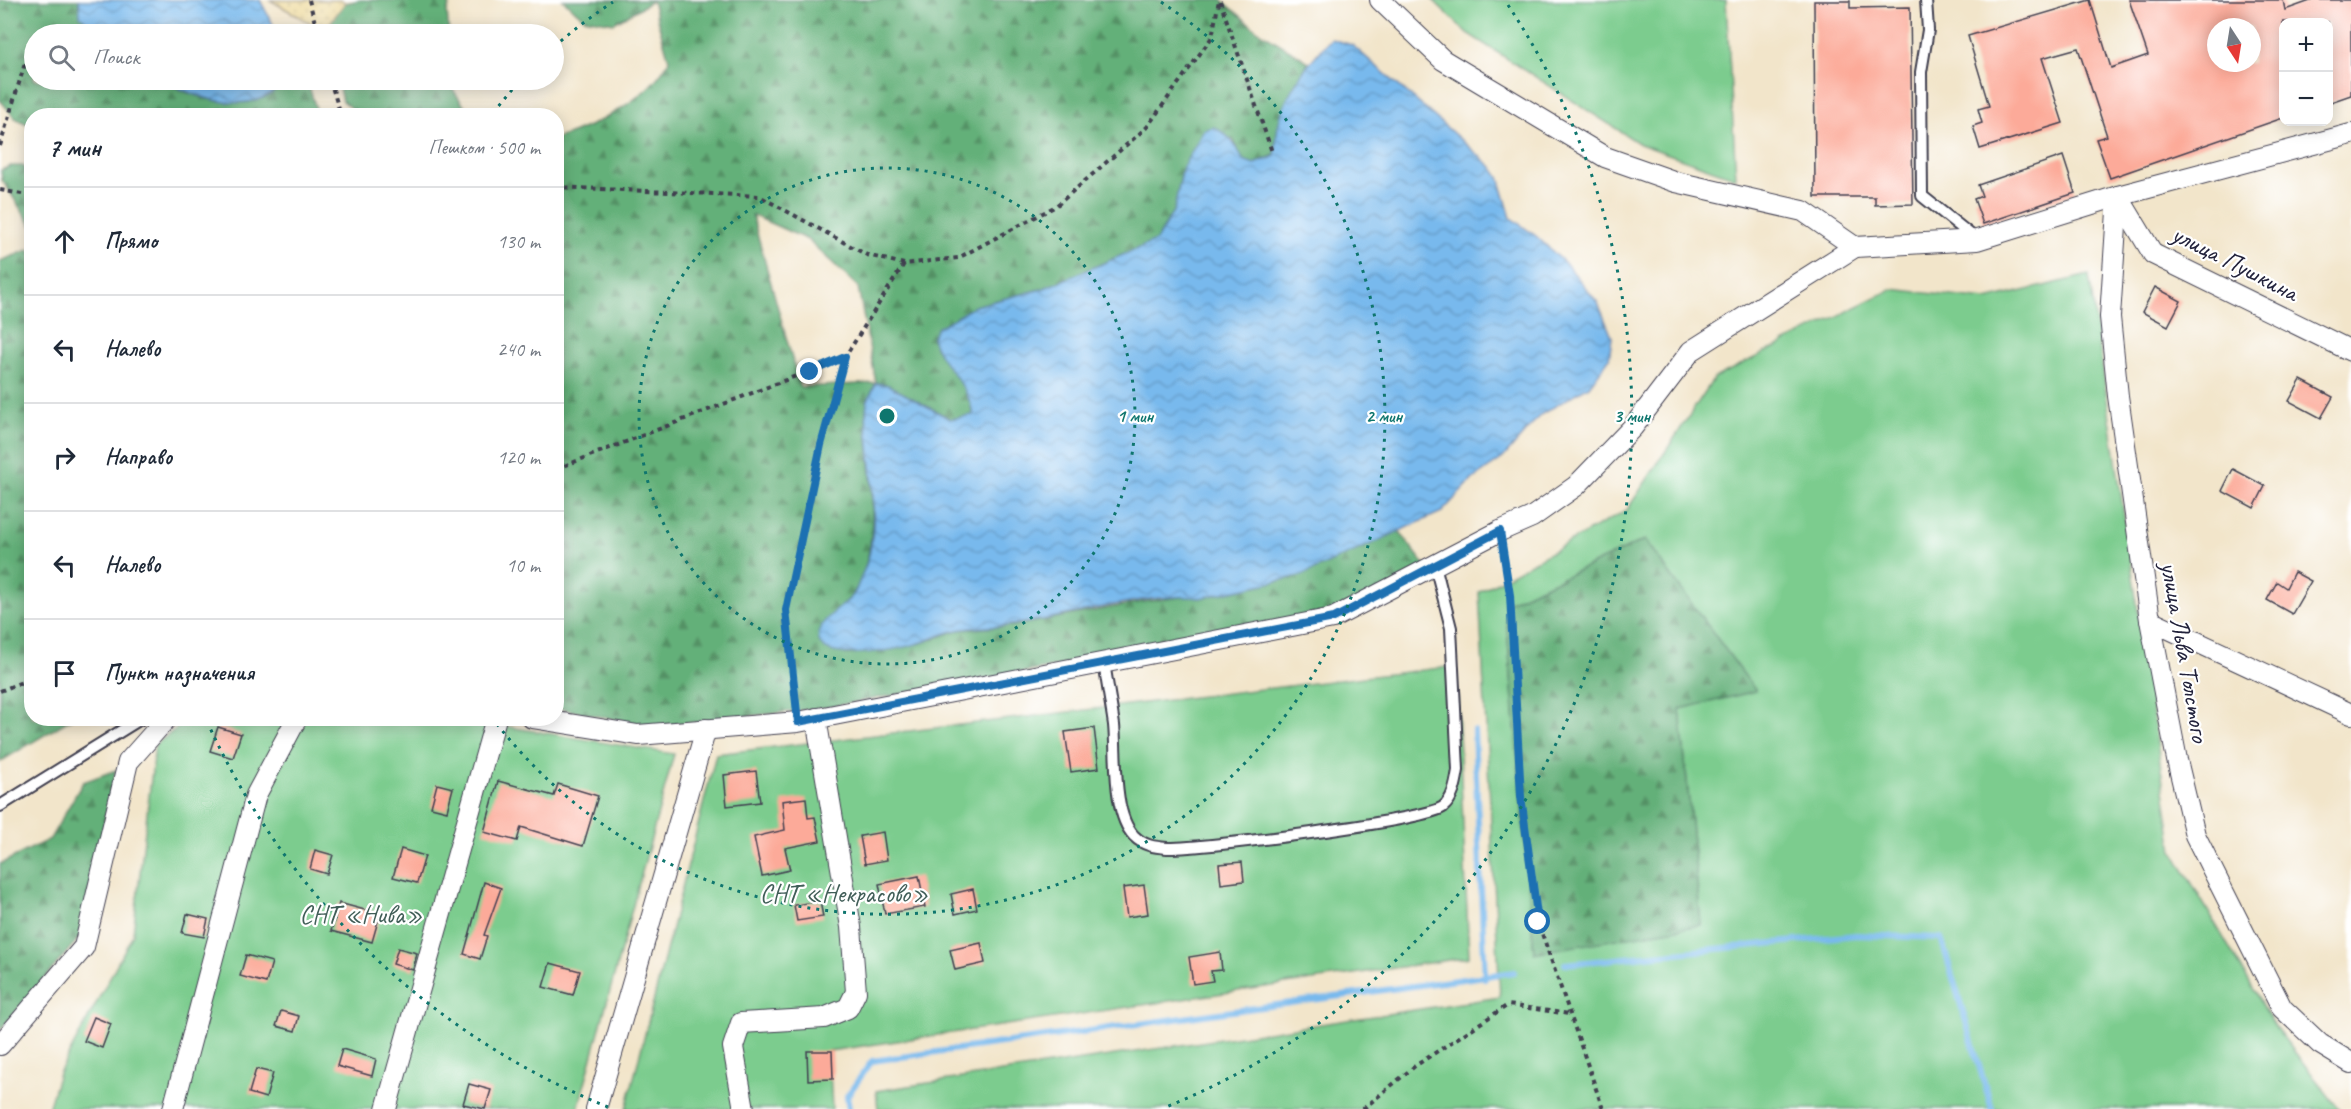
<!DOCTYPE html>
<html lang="ru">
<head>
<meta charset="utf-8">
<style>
  body { margin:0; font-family:Caveat,sans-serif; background:#f6f6f7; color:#1f2937 }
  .controls { position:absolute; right:18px; top:18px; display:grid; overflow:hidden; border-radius:12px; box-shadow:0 3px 15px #0003 }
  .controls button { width:54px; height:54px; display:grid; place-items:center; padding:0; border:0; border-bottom:2px solid #e0e1e3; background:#fff; color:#1f2937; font:30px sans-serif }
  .compass { position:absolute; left:2207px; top:18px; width:54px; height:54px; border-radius:50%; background:#fff; box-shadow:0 3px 15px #0003; rotate:168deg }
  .stop { position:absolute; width:18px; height:18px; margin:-14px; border:4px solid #1f6fb2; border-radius:50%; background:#fff }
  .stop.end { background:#1f6fb2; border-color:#fff; box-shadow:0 2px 6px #0008 }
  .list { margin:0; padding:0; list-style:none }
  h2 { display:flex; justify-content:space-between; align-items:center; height:78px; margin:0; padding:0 24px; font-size:26px }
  h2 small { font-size:20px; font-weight:400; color:#747a83 }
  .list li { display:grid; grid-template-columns:39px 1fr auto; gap:18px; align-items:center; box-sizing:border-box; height:108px; padding:0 24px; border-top:2px solid #e0e1e3 }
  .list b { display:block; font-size:22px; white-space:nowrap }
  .list em { font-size:20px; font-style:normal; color:#747a83 }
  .icon { flex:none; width:33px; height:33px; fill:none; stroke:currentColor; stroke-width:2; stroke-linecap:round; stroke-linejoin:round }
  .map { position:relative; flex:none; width:2351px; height:1109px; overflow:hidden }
  .search { position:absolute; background:#fff; box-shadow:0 3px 15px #0003; left:24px; top:24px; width:540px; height:66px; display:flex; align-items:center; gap:15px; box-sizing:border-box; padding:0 21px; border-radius:33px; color:#747a83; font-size:22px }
  .panel { position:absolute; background:#fff; box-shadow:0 3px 15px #0003; left:24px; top:108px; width:540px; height:618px; border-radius:24px }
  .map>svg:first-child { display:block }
  .green { fill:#7bcc8e; stroke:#4e7764; stroke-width:1.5; fill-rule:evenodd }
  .forest { fill:url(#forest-firs); stroke:#43695a; stroke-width:1.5; fill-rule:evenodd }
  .sand { fill:url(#sand-dots); stroke:#887e6c; stroke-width:1.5 }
  .water { fill:url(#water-waves); stroke:#4d6e94; stroke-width:1.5 }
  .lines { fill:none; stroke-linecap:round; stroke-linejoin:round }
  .stream { stroke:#78b9ed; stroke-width:6 }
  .building { fill:#fcaa99; fill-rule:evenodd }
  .lane-casing { stroke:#413f50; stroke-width:14 }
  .street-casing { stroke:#413f50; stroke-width:22 }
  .path { stroke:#413f50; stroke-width:4; stroke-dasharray:4.5 4.5; stroke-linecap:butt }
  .lane { stroke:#fff; stroke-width:10 }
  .street { stroke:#fff; stroke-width:20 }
  .route { stroke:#1f6fb2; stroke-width:8 }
  .ring { fill:none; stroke:#0f766e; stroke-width:3; stroke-dasharray:3 6 }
  .labels { text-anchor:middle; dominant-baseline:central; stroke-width:4.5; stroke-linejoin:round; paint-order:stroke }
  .street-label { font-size:26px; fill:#22223b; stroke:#fff }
  .park-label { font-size:26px; fill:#415e58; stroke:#fff }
  .centre { fill:#0f766e; stroke:#fff; stroke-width:3 }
  .ring-label { font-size:18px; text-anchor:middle; font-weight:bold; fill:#0f766e; stroke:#fff; stroke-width:4.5; stroke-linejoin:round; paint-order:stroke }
</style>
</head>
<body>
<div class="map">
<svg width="2351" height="1109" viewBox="0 0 2351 1109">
  <defs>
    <pattern id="forest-firs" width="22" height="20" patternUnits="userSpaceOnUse" patternTransform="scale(1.5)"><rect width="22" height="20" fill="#64b079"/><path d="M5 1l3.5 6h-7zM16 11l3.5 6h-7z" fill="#528f64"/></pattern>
    <pattern id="sand-dots" width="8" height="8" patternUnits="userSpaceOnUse" patternTransform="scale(1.5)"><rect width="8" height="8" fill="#eeda9e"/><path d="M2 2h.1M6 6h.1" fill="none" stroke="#ccbb89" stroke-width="1.8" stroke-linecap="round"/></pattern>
    <pattern id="water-waves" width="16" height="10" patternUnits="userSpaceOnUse" patternTransform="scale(1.5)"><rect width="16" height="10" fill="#78b9ed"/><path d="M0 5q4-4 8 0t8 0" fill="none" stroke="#6296c1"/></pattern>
  </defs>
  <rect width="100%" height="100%" fill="#fff"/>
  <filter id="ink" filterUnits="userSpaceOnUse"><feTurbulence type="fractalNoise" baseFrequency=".0167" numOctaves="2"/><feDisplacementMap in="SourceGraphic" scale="12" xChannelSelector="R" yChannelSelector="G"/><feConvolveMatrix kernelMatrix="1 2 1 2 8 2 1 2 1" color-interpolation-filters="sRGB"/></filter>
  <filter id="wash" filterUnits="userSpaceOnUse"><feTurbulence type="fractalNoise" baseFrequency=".008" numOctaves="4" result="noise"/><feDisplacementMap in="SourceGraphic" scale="24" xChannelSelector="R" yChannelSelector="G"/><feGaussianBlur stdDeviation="1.35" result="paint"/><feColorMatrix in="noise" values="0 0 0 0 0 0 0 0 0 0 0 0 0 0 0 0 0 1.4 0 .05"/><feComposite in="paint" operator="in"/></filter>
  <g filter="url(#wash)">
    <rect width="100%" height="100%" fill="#f2e5ca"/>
    <!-- green -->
    <g class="green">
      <polygon points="1433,0 1726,0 1736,178 1640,144 1467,33"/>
      <path d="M2089 275 2173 851 2276 1028 2339 1109H878L876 1091 1500 997 1479 592 1627 510 1714 378 1892 289 1986 300ZM1645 540 1755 691 1680 709 1701 925 1534 952 1505 604Z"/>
      <polygon points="1456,666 1469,957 829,1051 832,1109 626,1109 716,754"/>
      <polygon points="189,719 461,719 674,754 578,1109 48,1109 59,1073 133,934 155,745"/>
    </g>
    <!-- forest -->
    <g class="forest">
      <polygon points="0,0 79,0 78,6 96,32 101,34 34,34 34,80 162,80 186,92 219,101 282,84 285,80 307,80 318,115 32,116 31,126 15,118 0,100"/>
      <polygon points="361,0 451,0 447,12 449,34 325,34 324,31 345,3"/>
      <path d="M563 0H1222L1257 30 1309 62C1288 96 1280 115 1275 155L1254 164 1243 160 1233 139 1183 167 1174 210 1156 241 1042 289 975 306 935 347 968 392 973 415 951 419 888 385 876 383 867 402 866 413C869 466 884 547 853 594 845 606 831 616 821 627L918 644 958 630 1012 626 1142 602 1188 596 1200 598 1300 576 1399 531 1431 573 1308 622 822 708 653 727 557 708V138C595 127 651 97 669 60L652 1 614 23 584 18ZM752 215 808 240 858 287 876 383 800 387Z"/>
      <polygon points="337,80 451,80 452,88 470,115 361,115 342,101"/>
      <polygon points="11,166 23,166 31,173 31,225 2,180 1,170"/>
      <polygon points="31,249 32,718 71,719 0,762 0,261"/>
      <polygon points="1645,540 1756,691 1680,709 1701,925 1534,953 1505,604"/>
      <polygon points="116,770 80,937 0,1030 0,864 50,839 83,782"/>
    </g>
    <!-- sand -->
    <polygon class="sand" points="270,0 342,0 345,3 324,31"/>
    <!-- water -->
    <g class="water">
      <polygon points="79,0 260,0 278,34 101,34 80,16"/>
      <path d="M1331 39 1352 45 1492 167 1499 177 1511 218 1536 236 1567 265 1598 303 1612 337 1609 359 1589 386 1540 415 1503 458 1473 479 1442 512 1300 576 1200 598C1148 591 1067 618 1012 625 995 628 976 626 958 630 945 632 933 639 920 643 900 649 825 665 819 640 814 621 843 608 853 595 858 588 860 578 864 570 882 529 869 457 866 413L867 402 876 383 888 385 950 419 973 415C967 378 942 369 932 338L937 328 975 306 1042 289 1156 241 1174 210 1183 167 1204 130 1214 127C1230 136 1235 144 1243 160L1254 164 1275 156C1276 145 1276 133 1279 122 1287 90 1308 62 1331 39Z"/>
      <path d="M162 80H285C256 120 198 99 162 80Z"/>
    </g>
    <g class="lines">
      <!-- stream -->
      <g class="stream">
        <polyline points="1474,731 1485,978"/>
        <polyline points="1565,964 1856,935 1941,938 1992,1109"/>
        <polyline points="849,1109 847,1096 872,1061 1514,972"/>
      </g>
    </g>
    <g id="blocks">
      <!-- building -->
      <g class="building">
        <path d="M2090 0 2111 68 2148 55 2129 0H2283L2285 10 2313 0H2351V95L2328 103V22H2283V118L2110 178 2096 139 2107 136 2078 48 2042 58 2063 123 1980 149 1973 126 1982 123 1978 109 1989 106 1968 36ZM2216 27H2252V63H2216Z"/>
        <polygon points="1814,1 1850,1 1850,8 1910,7 1913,204 1875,205 1875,197 1815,197"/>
        <polygon points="2063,156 2075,193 1983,224 1974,199 1982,196 1978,185"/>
        <polygon points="2155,287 2181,301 2168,326 2142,312"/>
        <polygon points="2301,380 2333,397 2321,418 2289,401"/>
        <polygon points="2233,469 2265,486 2254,508 2222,491"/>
        <polygon points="2294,572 2311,581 2292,614 2267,600 2277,582 2286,588"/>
        <polygon points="218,727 241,734 233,758 210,751"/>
        <polygon points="1094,728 1099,768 1071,772 1065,732"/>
        <polygon points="756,771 760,802 727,806 724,775"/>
        <polygon points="498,781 554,796 558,784 598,796 583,846 521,827 517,841 484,832"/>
        <polygon points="437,784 453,788 447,811 431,807"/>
        <polygon points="806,798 808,818 815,817 820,841 785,848 790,870 762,876 754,837 785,830 782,801"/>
        <polygon points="883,832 887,860 865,864 860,836"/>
        <polygon points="401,849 425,856 417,883 393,877"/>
        <polygon points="315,850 333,855 327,874 310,869"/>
        <polygon points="1242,862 1244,881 1221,884 1219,864"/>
        <polygon points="919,876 925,907 885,914 879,884"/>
        <polygon points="484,882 501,888 484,935 487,936 480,959 464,954"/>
        <polygon points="1144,885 1148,914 1127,917 1123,888"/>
        <polygon points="973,889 977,909 955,914 951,894"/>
        <polygon points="820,901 823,917 797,921 794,905"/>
        <polygon points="339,903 380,914 372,942 331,931"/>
        <polygon points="187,914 208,919 204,937 182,933"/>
        <polygon points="981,943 985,963 955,970 950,950"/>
        <polygon points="398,948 417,953 413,970 393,964"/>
        <polygon points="1220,952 1222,970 1211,971 1213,981 1193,984 1189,957"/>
        <polygon points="246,955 272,962 266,983 240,976"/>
        <polygon points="550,963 580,971 573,995 543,987"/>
        <polygon points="281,1011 299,1016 295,1031 276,1026"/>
        <polygon points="94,1017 111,1024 102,1048 84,1041"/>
        <polygon points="342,1049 376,1059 372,1076 337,1066"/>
        <polygon points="807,1051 832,1051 833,1079 808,1080"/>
        <polygon points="256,1069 273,1073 266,1098 249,1093"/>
        <polygon points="469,1084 491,1090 485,1109 463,1104"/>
      </g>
    </g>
  </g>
  <g filter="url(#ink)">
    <use href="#blocks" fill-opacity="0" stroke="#413f50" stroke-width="1.5"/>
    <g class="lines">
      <defs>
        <g id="lane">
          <polyline points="1926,0 1928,30 1921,72 1922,196 1977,240"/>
          <path d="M1104 662C1107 683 1111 704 1114 725 1117 755 1112 813 1134 836 1144 846 1155 847 1167 848 1200 849 1424 821 1443 807 1454 798 1456 782 1458 770L1451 628 1435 565"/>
          <polyline points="0,806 142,718"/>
        </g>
        <g id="street">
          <polyline points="1380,0 1443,60 1605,157 1676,182 1803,211 1855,247 1977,240 2118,196 2351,134"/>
          <polyline points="2118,196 2110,317 2118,396 2150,620 2177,760 2195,835 2282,1008 2320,1044 2351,1063"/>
          <polyline points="2118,196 2153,254 2351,351"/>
          <polyline points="2150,620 2351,714"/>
          <polyline points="532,718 638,735 798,722 1333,618 1500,531 1532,517 1576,486 1633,427 1691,351 1855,247"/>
          <polyline points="0,1045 84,947 128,762 167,718"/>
          <polyline points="173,1109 256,795 297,718"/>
          <polyline points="386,1109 496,718"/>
          <polyline points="596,1109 706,729"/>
          <polyline points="744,1109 733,1047 741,1023 824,1018 848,1008 856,992 851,927 816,718"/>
        </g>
      </defs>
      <!-- lane casing -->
      <use href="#lane" class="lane-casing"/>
      <!-- street casing -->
      <use href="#street" class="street-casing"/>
      <!-- path -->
      <g class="path">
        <polyline points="309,0 318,34"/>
        <polyline points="1220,1 1272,152"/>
        <polyline points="330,80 341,116"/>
        <polyline points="0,146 26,60"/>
        <polyline points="556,187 759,196 867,255 904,264 958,258 1056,206 1147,127 1212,37 1219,0"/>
        <polyline points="0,190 32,196"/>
        <polyline points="556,469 845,357"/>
        <polyline points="1503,550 1510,595 1521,796 1538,922 1603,1109"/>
        <polyline points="0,691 32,678"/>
        <polyline points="796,703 786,610 821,445 845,357 904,264"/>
        <polyline points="1363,1109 1415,1066 1508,1005 1569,1014"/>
      </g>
      <!-- lane -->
      <use href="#lane" class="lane"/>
      <!-- street -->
      <use href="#street" class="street"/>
    </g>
  </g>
  <g class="lines" filter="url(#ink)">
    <!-- route -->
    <polyline class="route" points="810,372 845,357 821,445 786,610 798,722 1334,618 1500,531 1510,595 1521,796 1538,922"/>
  </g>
  <!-- distance rings -->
  <g class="ring">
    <circle cx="887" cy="416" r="248"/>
    <path d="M493 113A497 497 0 0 1 521 80M554 47A497 497 0 0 1 613 2M1161 2A497 497 0 1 1 493 719"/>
    <path d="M608 1107A745 745 0 0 1 206 719M1508 5A745 745 0 0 1 1166 1107"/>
  </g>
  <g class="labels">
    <!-- street labels -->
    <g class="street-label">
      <text transform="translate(2235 263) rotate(27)">улица Пушкина</text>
      <text transform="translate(2185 652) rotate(80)">улица Льва Толстого</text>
    </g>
    <!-- park labels -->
    <g class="park-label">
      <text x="844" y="893">СНТ «Некрасово»</text>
      <text x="361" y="914">СНТ «Нива»</text>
    </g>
  </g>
  <circle cx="887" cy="416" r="9" class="centre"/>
  <g class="ring-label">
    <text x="1135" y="422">1 мин</text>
    <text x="1384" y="422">2 мин</text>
    <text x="1632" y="422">3 мин</text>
  </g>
</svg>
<div class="controls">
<button>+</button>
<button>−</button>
</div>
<svg class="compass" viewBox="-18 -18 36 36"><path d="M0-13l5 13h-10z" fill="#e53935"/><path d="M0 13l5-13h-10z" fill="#747a83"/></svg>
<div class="stop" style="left:1538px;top:922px"></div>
<div class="stop end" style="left:810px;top:372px"></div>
<div class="search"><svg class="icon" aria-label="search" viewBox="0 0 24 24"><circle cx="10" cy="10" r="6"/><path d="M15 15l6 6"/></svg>Поиск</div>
<section class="panel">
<h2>7 мин<small>Пешком · 500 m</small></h2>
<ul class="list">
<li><svg class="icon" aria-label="ahead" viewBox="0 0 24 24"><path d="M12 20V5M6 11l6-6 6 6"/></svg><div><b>Прямо</b></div><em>130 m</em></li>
<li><svg class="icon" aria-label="left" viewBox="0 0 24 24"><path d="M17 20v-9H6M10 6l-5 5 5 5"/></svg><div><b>Налево</b></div><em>240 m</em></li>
<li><svg class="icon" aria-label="right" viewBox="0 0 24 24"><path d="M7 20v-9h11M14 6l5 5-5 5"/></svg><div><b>Направо</b></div><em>120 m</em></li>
<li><svg class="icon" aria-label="left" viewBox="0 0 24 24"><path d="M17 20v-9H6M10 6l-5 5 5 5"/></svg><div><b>Налево</b></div><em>10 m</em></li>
<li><svg class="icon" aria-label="arrive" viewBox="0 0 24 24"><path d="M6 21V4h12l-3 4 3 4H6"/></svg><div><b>Пункт назначения</b></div></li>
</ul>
</section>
</div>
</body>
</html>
